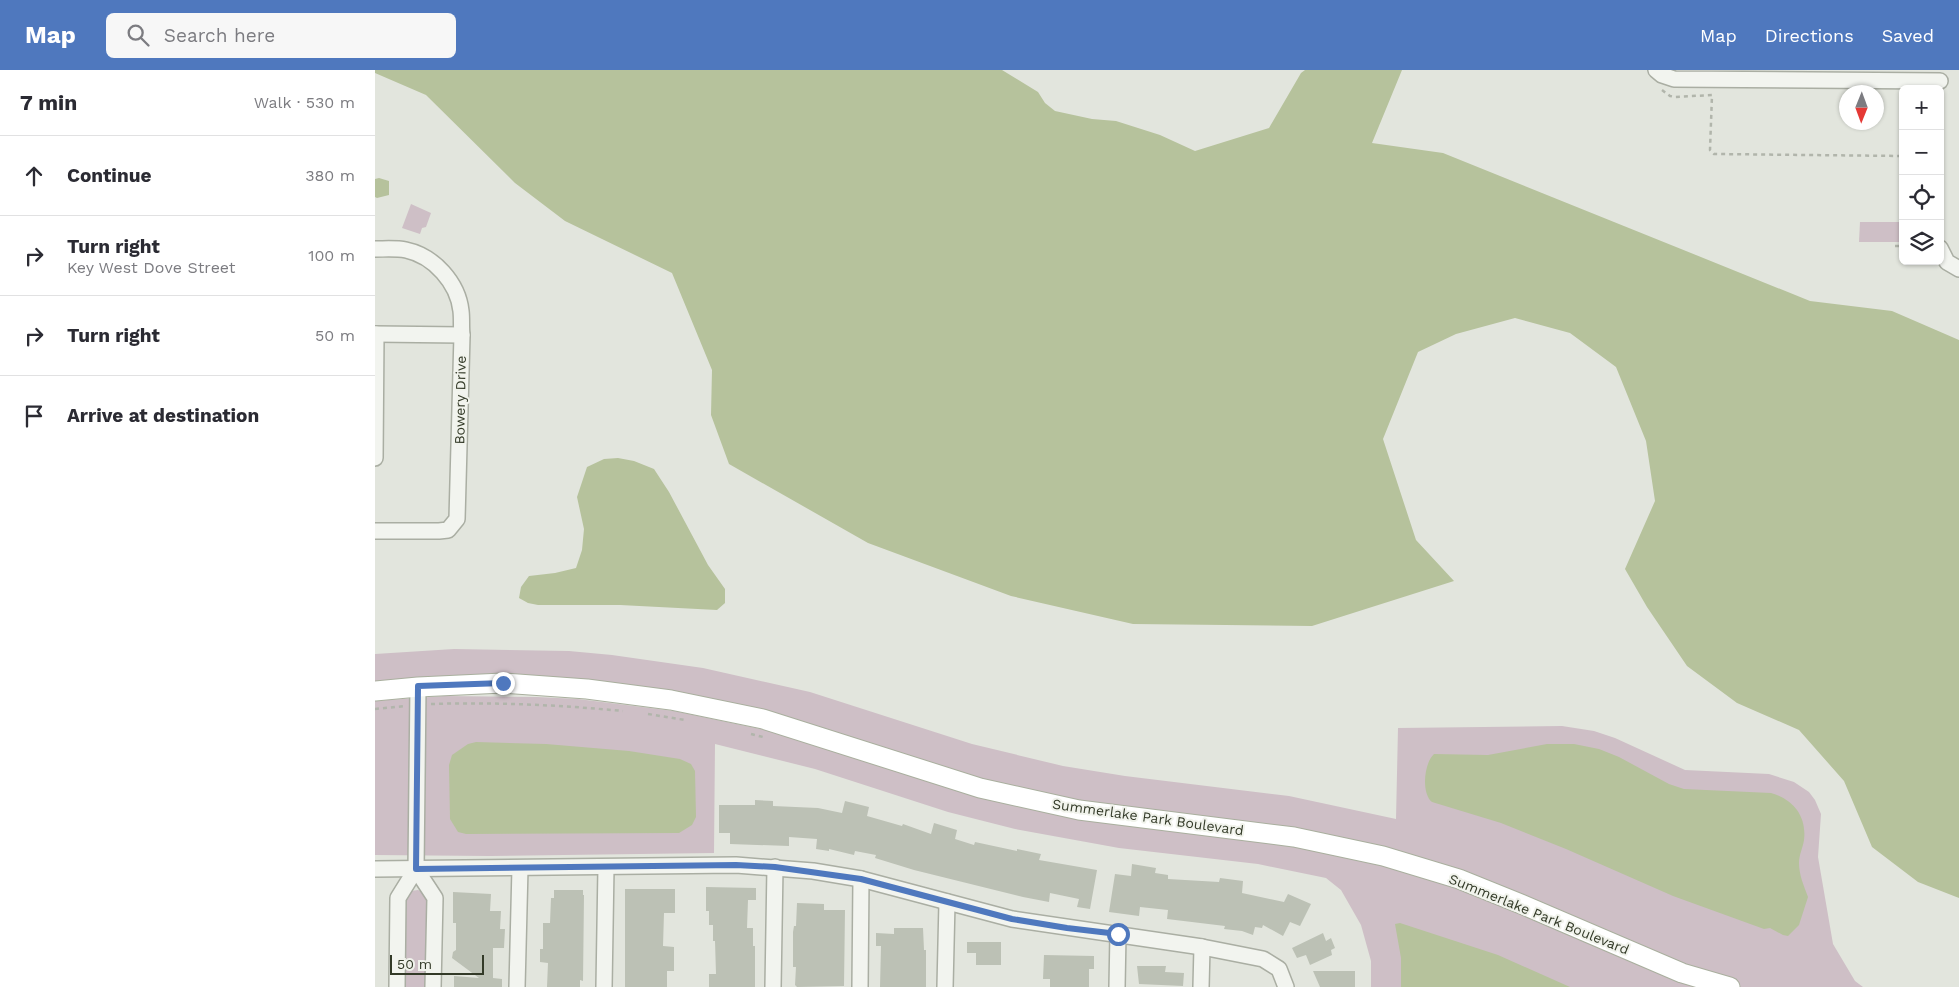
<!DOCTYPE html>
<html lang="en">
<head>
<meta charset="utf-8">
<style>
  body { margin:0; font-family:"Work Sans",sans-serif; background:#f7f7f7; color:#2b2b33 }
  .controls { position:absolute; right:15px; top:15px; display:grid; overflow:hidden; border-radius:8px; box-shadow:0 1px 4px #0004 }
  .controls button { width:45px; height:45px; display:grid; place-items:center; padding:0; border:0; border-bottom:1px solid #e1e1e2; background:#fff; color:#2b2b33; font:25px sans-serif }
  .compass { position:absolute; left:1464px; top:15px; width:45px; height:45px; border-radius:50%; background:#fff; box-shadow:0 1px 4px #0004; rotate:181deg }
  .scale { position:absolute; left:15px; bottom:12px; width:94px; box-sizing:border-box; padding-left:5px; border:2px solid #333a28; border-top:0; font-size:14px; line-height:18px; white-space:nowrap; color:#333a28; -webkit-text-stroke:4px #f1f3ec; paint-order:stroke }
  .stop { position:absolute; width:15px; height:15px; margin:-11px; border:4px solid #4f78be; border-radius:50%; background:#fff }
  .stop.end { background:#4f78be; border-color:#fff; box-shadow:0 1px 5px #0008 }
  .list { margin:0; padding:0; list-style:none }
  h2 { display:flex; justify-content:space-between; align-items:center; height:65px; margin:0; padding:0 20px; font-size:21px }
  h2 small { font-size:16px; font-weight:400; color:#7c7c81 }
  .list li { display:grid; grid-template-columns:32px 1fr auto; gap:15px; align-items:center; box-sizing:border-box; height:80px; padding:0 20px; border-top:1px solid #e1e1e2 }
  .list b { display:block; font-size:19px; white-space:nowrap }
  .list p { margin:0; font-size:16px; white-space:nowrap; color:#7c7c81 }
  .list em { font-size:16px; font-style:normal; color:#7c7c81 }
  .icon { flex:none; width:28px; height:28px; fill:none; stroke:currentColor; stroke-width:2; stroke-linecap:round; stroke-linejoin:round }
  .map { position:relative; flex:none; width:1584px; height:917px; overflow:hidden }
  header { display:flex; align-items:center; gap:30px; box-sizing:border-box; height:70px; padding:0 25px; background:#4f78be; color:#fff }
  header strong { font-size:24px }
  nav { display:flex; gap:28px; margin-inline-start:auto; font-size:18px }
  .search { width:350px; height:45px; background:#f7f7f7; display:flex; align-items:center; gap:12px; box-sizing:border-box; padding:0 18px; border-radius:8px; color:#7c7c81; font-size:19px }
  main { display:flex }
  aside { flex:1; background:#fff }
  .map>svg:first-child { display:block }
  .green { fill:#cebfc6 }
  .water { fill:#b6c29c }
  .building { fill:#bcc1b5 }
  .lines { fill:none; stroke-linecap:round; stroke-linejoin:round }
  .minor-casing { stroke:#aaaea3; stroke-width:18 }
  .major-casing { stroke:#a9af9e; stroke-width:21 }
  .path { stroke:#b1b5ab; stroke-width:2.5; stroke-dasharray:4 4; stroke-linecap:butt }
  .minor { stroke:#f2f4ef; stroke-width:15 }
  .major { stroke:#fff; stroke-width:19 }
  .route { stroke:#4f78be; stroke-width:6 }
  .labels { text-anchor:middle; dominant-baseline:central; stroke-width:4; stroke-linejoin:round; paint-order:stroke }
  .street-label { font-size:14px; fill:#333a28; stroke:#f1f3ec }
</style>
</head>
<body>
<header>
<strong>Map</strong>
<div class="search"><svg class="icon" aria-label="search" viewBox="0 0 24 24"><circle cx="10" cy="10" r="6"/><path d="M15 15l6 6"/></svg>Search here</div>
<nav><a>Map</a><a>Directions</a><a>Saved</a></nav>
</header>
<main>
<aside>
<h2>7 min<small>Walk · 530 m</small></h2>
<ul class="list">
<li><svg class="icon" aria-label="ahead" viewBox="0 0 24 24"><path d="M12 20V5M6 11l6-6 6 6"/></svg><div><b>Continue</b></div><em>380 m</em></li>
<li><svg class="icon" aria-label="right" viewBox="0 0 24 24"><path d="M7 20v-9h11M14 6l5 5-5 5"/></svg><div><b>Turn right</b><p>Key West Dove Street</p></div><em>100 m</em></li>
<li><svg class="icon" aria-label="right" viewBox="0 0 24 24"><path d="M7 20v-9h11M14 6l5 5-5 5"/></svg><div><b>Turn right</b></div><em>50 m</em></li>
<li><svg class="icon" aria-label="arrive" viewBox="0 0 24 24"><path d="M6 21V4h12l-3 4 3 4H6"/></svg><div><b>Arrive at destination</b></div></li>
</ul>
</aside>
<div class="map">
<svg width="1584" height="917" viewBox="0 0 1584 917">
  <rect width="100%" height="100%" fill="#e2e5dd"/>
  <!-- green -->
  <g class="green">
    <polygon points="36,134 56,143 51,157 47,158 45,164 27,158"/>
    <polygon points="1485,152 1528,152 1528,172 1484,172"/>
    <polygon points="79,579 194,581 237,585 328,598 435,622 597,674 688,696 750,706 914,726 1021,749 1023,658 1187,656 1219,661 1240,668 1310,700 1394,704 1419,712 1434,722 1440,730 1446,744 1443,787 1458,874 1480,911 1488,917 1355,917 1008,786 704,740 388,649 212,619 0,621 0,584"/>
    <polygon points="69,626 162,627 203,629 299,641 405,663 476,684 877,768 979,787 1081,816 1331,917 996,917 996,891 986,855 966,820 951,808 883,794 744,778 640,759 573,742 440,699 340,674 339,783 115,786 0,785 0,631"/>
    <polygon points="43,820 53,825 54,917 28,917 31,830 36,821"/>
  </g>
  <!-- water -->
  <g class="water">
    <polygon points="0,0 627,0 663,22 670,33 680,41 717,49 741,51 785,65 820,81 894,58 926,3 930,0 1027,0 997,73 1068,83 1435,231 1517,241 1584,270 1584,828 1543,812 1497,777 1469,711 1424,660 1362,633 1312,596 1272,537 1250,499 1280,431 1271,371 1241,297 1195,263 1140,248 1081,264 1043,282 1008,369 1041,470 1079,511 937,556 758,554 636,526 493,473 354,394 336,345 337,300 297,203 190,151 140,113 51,25 0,3"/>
    <polygon points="4,108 14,111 14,125 2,128 0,127 0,109"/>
    <polygon points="243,388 259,391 279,399 294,422 333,495 350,519 350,533 342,540 245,535 163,535 153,533 144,528 146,517 154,506 180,503 201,498 207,480 209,459 202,427 212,397 229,389"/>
    <polygon points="101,672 171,674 254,681 305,689 316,694 320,701 321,747 317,755 304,763 91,764 83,762 75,749 74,695 77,685 93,674"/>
    <path d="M1172 674H1199L1224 679 1244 687 1294 714 1309 719 1396 723C1418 729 1432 746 1429 770 1428 777 1424 785 1424 793 1424 805 1429 816 1433 827L1424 855 1413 866 1408 865 1395 858 1389 859 1298 826 1191 779 1126 753 1057 732C1046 723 1049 693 1059 684L1113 685Z"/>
    <polygon points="1025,853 1123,885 1195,917 1026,917 1026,888 1020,854"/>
  </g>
  <!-- building -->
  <g class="building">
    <polygon points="380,730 398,731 398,736 443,738 467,743 470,731 494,737 492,746 527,756 528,754 556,764 559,753 582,760 580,769 599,775 600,772 642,781 642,779 666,784 664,790 722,800 715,839 702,837 704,829 675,823 674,832 648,827 539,800 500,788 501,785 480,781 479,785 454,779 454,781 441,779 442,769 414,767 414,776 355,774 355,763 344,763 344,735 380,735"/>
    <polygon points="757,794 781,798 780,803 793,805 793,809 844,812 845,808 868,811 867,823 909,832 913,824 936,834 925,856 915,852 908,866 888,855 887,858 880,857 878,865 867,861 849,859 850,856 792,849 793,840 765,837 764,846 734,842 740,804 756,806"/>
    <polygon points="331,817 381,818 381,830 373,830 372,858 378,858 378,876 380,876 380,917 334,917 334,904 341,904 340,871 338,871 338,855 334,855 334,841 331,841"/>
    <polygon points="250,819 300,819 300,843 289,843 288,876 299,877 299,901 292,901 292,917 250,917"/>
    <polygon points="179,820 208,820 208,825 209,825 208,911 205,910 205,917 172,917 173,893 165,892 165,879 168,879 168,853 175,853 176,828 179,828"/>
    <polygon points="78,822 116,824 115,841 126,841 125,859 130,859 129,878 118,878 118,908 127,909 127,917 79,917 79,906 104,908 77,888 78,882 81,880 81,853 78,853"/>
    <polygon points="422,833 449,834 449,840 470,840 469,916 422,917 420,915 421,897 418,897 418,862 419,856 421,856"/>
    <polygon points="519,858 548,858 549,880 551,880 551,917 505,917 506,876 501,876 501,863 519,864"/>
    <polygon points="948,863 951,871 956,868 960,878 956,880 957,885 935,895 931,885 922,888 917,878"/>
    <polygon points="592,872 626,872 626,895 601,895 601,883 592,883"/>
    <polygon points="669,885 719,886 719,899 714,899 714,917 675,917 675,909 668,909"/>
    <polygon points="762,896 791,896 790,902 809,903 808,916 764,914"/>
    <polygon points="938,901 980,901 980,917 945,917"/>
  </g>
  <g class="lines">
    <defs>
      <g id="minor">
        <polyline points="1281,0 1287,5 1299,9 1565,11"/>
        <polyline points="1565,178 1572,192 1584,199"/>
        <path d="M0 179C10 179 21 178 31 180 59 186 83 213 86 241 87 249 86 257 87 265L82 449 73 460 64 461H0"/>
        <polyline points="0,264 87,265"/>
        <polyline points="0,388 1,264"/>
        <polyline points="0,799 361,795 438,801 486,809 637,849 827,877 888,889 904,899 911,917"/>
        <polyline points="41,799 60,828 58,917"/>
        <polyline points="22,917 23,828 41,799 43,617"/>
        <polyline points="142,917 145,798"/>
        <polyline points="229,917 231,797"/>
        <polyline points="398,917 400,797"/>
        <polyline points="485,917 486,809"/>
        <polyline points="570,917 572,832"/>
        <polyline points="742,917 743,864"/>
        <polyline points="826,917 827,877"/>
      </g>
      <polyline id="major" points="0,621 43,617 128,613 212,619 296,630 388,649 605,718 704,740 919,767 1008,786 1084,809 1146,834 1307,903 1355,917"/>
    </defs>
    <!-- minor casing -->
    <use href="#minor" class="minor-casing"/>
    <!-- major casing -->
    <use href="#major" class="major-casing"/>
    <!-- path -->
    <g class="path">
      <polyline points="1287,20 1295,26 1300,27 1337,25 1335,80 1339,84 1528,86"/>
      <polyline points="1520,176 1528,176"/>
      <path d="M56 634C121 632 184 635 248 641"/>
      <polyline points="0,639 31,636"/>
      <polyline points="273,644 310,650"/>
      <polyline points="376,664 388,667"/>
    </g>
    <!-- minor -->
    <use href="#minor" class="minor"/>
    <!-- major -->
    <use href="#major" class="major"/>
  </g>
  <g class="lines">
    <!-- route -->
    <polyline class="route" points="128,613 43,616 41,799 361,795 400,797 486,809 637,849 692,858 743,864"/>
  </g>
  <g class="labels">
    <!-- street labels -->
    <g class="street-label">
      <text transform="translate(85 330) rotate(-89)">Bowery Drive</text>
      <text transform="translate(773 747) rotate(8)">Summerlake Park Boulevard</text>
      <text transform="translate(1164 844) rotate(22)">Summerlake Park Boulevard</text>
    </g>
  </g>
</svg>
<div class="controls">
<button>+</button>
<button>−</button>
<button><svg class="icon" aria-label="locate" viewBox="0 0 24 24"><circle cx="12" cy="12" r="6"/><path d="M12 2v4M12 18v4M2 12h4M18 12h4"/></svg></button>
<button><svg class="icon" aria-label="layers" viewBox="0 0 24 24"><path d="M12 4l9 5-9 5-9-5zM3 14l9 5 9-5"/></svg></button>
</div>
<svg class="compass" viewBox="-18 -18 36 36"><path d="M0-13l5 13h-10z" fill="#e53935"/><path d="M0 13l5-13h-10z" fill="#7c7c81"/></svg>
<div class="scale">50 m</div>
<div class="stop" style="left:743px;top:864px"></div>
<div class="stop end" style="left:128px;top:613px"></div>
</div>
</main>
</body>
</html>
